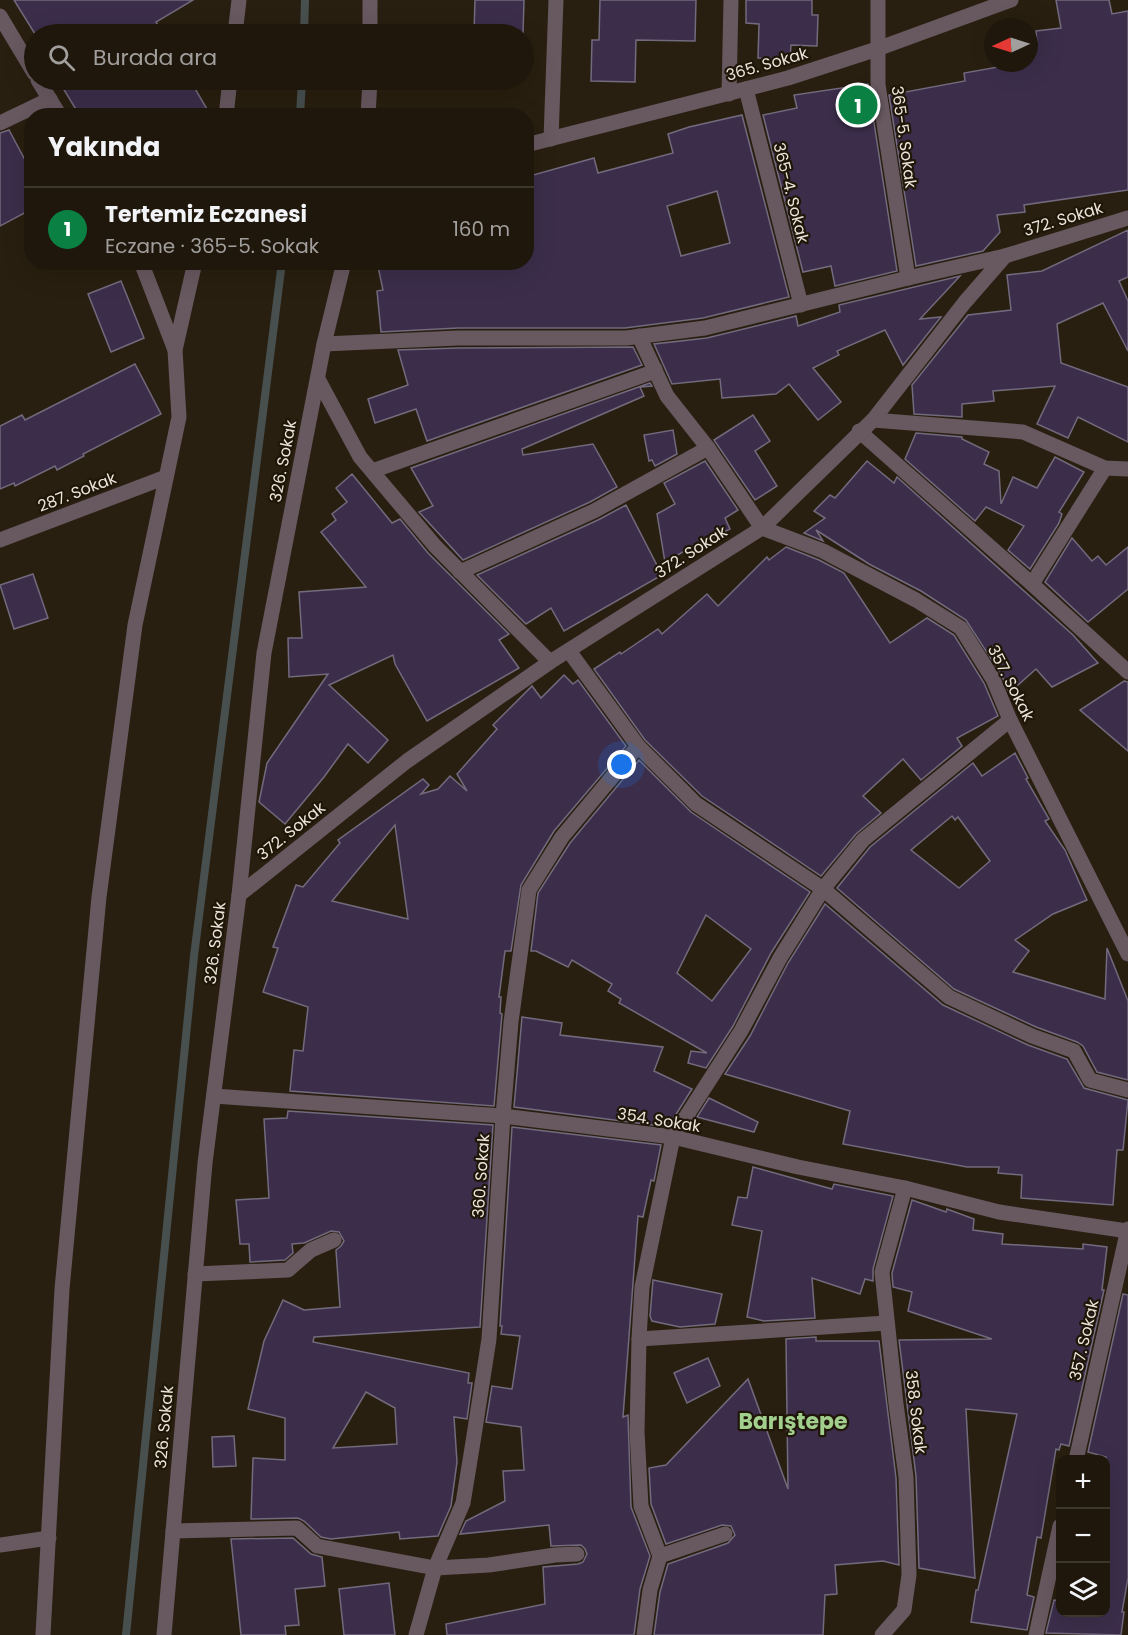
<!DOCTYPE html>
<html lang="tr">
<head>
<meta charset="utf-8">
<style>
  body { margin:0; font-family:Poppins,sans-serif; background:#2c241a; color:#f1f3f6 }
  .controls { position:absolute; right:18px; bottom:18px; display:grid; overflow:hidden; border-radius:12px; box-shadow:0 6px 24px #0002 }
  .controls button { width:54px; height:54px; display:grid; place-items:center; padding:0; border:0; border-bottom:2px solid #3c362d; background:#1f170c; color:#f1f3f6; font:30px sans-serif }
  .compass { position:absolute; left:984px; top:18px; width:54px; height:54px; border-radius:50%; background:#1f170c; box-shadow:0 6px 24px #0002; rotate:266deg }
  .you { position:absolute; left:622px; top:765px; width:21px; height:21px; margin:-15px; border:4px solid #fff; border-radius:50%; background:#1a73e8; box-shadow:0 0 0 9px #1a73e833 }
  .badge { display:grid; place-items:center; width:39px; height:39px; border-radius:50%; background:#0b8043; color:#fff; font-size:20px; font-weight:700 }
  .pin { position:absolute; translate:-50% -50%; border:3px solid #fff; box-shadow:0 2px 6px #0006 }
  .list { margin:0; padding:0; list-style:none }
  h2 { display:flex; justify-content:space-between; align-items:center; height:78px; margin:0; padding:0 24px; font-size:26px }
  h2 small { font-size:20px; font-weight:400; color:#a19f9d }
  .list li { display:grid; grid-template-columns:39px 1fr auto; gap:18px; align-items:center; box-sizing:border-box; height:84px; padding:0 24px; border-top:2px solid #3c362d }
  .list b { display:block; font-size:22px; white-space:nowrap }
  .list p { margin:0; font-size:20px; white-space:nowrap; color:#a19f9d }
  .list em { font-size:20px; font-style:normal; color:#a19f9d }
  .icon { flex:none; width:33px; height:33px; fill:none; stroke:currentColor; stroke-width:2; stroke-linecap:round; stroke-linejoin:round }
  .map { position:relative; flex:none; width:1128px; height:1635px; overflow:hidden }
  .search { position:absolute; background:#1f170c; box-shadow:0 6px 24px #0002; left:24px; top:24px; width:510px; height:66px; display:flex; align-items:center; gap:15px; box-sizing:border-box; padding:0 21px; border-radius:33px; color:#a19f9d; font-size:22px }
  .panel { position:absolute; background:#1f170c; box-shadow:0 6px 24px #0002; left:24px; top:108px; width:510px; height:162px; border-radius:24px }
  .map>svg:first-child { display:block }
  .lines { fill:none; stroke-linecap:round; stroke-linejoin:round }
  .stream { stroke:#47504f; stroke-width:8 }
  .building { fill:#3c2e4b; stroke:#726a7d; stroke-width:1.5; fill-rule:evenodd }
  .minor { stroke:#685860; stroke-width:15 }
  .labels { text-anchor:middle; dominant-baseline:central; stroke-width:4.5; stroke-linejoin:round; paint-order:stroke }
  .street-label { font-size:16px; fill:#ece5db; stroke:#1f1608 }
  .district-label { font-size:22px; font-weight:bold; fill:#a2ce8e; stroke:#1f1608 }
</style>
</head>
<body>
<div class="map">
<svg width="1128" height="1635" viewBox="0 0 1128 1635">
  <rect width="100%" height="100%" fill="#291f10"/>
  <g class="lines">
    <!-- stream -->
    <g class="stream">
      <polyline points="304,34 305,0"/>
      <polyline points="300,116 302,80"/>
      <polyline points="126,1635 194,956 282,262"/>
    </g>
  </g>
  <!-- building -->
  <g class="building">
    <polygon points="14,0 193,0 156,22 163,34 35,34"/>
    <polygon points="475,0 524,0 523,34 474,34"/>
    <polygon points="600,0 696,0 695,41 636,40 635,82 591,81 592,40 599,40"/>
    <polygon points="746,0 812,0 812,15 818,15 817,46 791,45 790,59 758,58 759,24 746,23"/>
    <polygon points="1056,0 1109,0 1112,14 1128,11 1128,190 1024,205 1025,212 997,215 1000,232 983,251 916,266 889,95 965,81 964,73 1004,66 1003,63 1029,63 1029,42 1037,41 1036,31 1061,28"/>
    <polygon points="58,80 190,80 211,116 80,116"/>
    <polygon points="868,84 897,271 835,286 831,266 803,272 763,115 797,108 794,95"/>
    <path d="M742 115 789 297 703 318 625 328H458L381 332 377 291 383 290 377 262H526V177L594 158 598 173 673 153 668 134 689 127ZM717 191 730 243 681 256 667 206Z"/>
    <polygon points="9,130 32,173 32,209 0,226 0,133"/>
    <polygon points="1128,230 1128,277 1119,281 1128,301 1128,351 1103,303 1057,324 1061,363 1128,387 1128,442 1078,417 1068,438 1037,424 1055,386 993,391 994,401 962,404 962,417 914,414 912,385 968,315 1011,310 1007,275 1042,271"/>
    <polygon points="960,276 920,319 941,317 903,365 885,330 837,351 839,355 813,368 841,402 818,420 789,384 776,394 722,398 720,379 672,384 654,344 707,338 796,316 798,326 840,312 839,305"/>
    <polygon points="121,281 144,338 111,352 88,294"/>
    <polygon points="633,347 642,365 427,441 416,409 375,423 368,399 408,385 398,350 458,348"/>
    <polygon points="135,364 161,414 83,454 84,456 57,470 55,466 15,486 14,483 0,489 0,426 22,415 25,420"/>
    <polygon points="650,383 652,386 640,387 644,396 522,449 523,455 593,444 617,487 590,502 463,560 419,512 433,506 411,468"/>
    <polygon points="753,415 770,441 755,451 777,486 755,500 714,440"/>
    <polygon points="673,430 677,454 655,466 652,460 649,461 644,435"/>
    <polygon points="916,433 962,437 962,439 989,452 984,464 999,471 1001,504 1013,477 1037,488 1055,457 1084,472 1059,512 1062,514 1059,523 1030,569 1008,550 1024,526 986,507 975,521 905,459"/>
    <polygon points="705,461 738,510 725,518 730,529 707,541 706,539 665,562 657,514 675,504 664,483"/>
    <polygon points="867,461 894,483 897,477 1073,635 1098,663 1052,687 1036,669 1009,693 1001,674 966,620 921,591 869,564 816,530 823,541 804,533 825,518 814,511 830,495 835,498"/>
    <polygon points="352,474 392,523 400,519 428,553 509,634 499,640 519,668 427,721 395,664 393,655 329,685 388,740 368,763 348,744 324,777 285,824 259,802 267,763 328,674 289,677 288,638 302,638 299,592 366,587 321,532 336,520 332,514 347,502 336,488"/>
    <polygon points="626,505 662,575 564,631 551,608 526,624 477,575 598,520"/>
    <polygon points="1072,538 1092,561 1098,556 1106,565 1128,547 1128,589 1088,622 1045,582"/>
    <polygon points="786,547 819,560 844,573 890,643 927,618 954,635 984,683 998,716 957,738 962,746 921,780 903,759 863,796 881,813 856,834 821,876 702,796 645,740 594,669 620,652 621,654 658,629 662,634 707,594 718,606 767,557 769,560"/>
    <polygon points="33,574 48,618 14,629 0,585"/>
    <path d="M564 675 573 684 578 680 626 746 554 831 521 885 511 951H505L499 997H501L500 1013 502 1014 494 1106 290 1091 294 1050 303 1051 308 1007 263 992 278 948 273 947 296 885 303 887 340 843 338 840 423 779 429 785 421 794 438 789 450 776 467 791 457 774 497 729 493 725 532 686 541 698ZM395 825 408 919 332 901Z"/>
    <polygon points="1124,681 1128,682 1128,751 1080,710"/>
    <path d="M1015 753 1028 778 1026 779 1049 819 1045 821 1065 850 1087 900 1053 914 1015 940 1029 951 1013 972 1105 999 1107 948 1128 1001V1080L1097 1072 1083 1046 1077 1042 1036 1027 954 989 837 888 870 847 973 763 982 776ZM952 816 955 820 958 817 990 861 959 888 911 850Z"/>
    <path d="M639 760 691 812 810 892 771 953 733 1026 706 1068 688 1063 691 1051 707 1053 619 1003 621 999 608 991 612 984 572 960 568 967 536 951H531L538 893 570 843ZM706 915 751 949 712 1001 677 973Z"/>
    <polygon points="825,904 943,1005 1028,1045 1067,1059 1084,1088 1128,1100 1123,1150 1117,1150 1113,1205 1021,1198 1022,1175 998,1173 999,1167 967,1167 843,1144 850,1111 725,1074 750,1036 788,963"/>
    <polygon points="522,1017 562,1023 560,1035 663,1047 654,1071 692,1089 668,1127 514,1107"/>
    <polygon points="709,1098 758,1122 754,1132 697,1117"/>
    <path d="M288 1111 493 1125 480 1327 314 1337 313 1342 469 1373 468 1383H472L467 1419 454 1417 457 1462 451 1506 438 1536 400 1539 399 1532 331 1539 321 1537 304 1521 298 1518 251 1519 253 1458 285 1460V1418L248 1409 264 1341 283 1300 304 1310 340 1307 336 1250 341 1246 344 1241 339 1232 331 1231 304 1243 292 1244 293 1253 285 1260 250 1262 249 1244H240L236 1200 269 1198 264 1119 287 1118ZM366 1392 395 1408 397 1444 333 1448Z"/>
    <polygon points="512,1127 661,1145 654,1181 651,1180 643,1217 638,1216 623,1417 628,1415 631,1507 650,1556 640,1589 634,1635 447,1635 446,1624 545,1604 543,1567 578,1564 583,1562 587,1554 585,1549 581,1545 551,1546 549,1525 460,1534 466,1521 505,1501 503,1471 524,1470 521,1427 486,1422 492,1386 512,1389 520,1336 501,1334 502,1326 500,1326"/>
    <polygon points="753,1167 832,1189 834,1184 893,1196 873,1269 873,1281 865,1279 860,1294 812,1278 815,1318 764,1321 747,1317 762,1231 732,1225 738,1197 747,1198"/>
    <polygon points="912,1200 946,1212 947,1209 974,1219 973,1230 1003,1234 1002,1244 1083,1249 1083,1244 1107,1247 1102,1290 1104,1290 1069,1446 1061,1444 1059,1450 1056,1449 1041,1538 1037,1537 1027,1595 1034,1597 1027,1630 971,1622 976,1590 978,1590 1017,1414 966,1409 975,1578 919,1568 916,1476 899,1340 992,1339 908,1311 912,1292 893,1287 892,1273"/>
    <polygon points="653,1280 722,1294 715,1324 680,1327 652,1321 650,1316"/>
    <polygon points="1123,1294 1128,1295 1128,1578 1122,1612 1124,1612 1121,1635 1046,1633 1054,1600 1060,1601 1060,1612 1106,1612 1106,1457 1088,1452"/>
    <polygon points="816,1337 816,1341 879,1341 896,1478 899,1565 883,1561 835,1565 837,1594 825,1595 823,1635 654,1635 660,1592 668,1564 728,1543 735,1535 731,1526 722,1525 666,1544 651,1504 649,1468 666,1465 748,1379 788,1489 786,1339"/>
    <polygon points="708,1358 720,1386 687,1403 674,1373"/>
    <polygon points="234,1436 236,1466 213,1467 212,1437"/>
    <polygon points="293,1538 311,1554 322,1557 325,1586 295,1589 299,1625 285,1626 286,1635 241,1635 231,1539"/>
    <polygon points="389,1583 395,1635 344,1635 339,1589"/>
  </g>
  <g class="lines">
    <!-- minor -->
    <g class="minor">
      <polyline points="370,0 370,34"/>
      <polyline points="878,0 878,85 908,278"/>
      <polyline points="0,16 34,73"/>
      <polyline points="235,34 239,0"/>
      <polyline points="38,80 60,116"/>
      <polyline points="746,89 801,305"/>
      <polyline points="729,94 731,0"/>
      <polyline points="226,116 230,80"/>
      <polyline points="368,116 370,80"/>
      <polyline points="0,123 50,99"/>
      <polyline points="551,139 556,0"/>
      <polyline points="526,145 788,78 877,49 1011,0"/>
      <polyline points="141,262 175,350"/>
      <polyline points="639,336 667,396 708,448 762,528 823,551 916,600 961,628 993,679 1010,720 1128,954"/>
      <polyline points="324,344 458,338 626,338 705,328 908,278 1005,256"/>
      <polyline points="318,379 360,457 435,546 550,662"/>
      <polyline points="873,420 1023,432 1105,468 1128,469"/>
      <polyline points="859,431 1032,584 1128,672"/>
      <polyline points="372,471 650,373 655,369"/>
      <polyline points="0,540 166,477"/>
      <polyline points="460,572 594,511 708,448"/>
      <polyline points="1032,584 1105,468"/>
      <polyline points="569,651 638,746 696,804 823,889 949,997 1032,1036 1074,1051 1090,1080 1128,1090"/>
      <polyline points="239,895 407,761 550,662 762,528 873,420 965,302 1005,256 1128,218"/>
      <polyline points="214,1096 503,1116 673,1137 798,1167 905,1188 999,1212 1128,1231"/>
      <polyline points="195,1274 288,1270 311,1250 334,1240"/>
      <polyline points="639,1339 887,1323"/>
      <polyline points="1076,1460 1128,1229"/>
      <polyline points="173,1531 297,1528 317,1546 435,1568 489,1565 555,1555 577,1554"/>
      <polyline points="0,1545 49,1538"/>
      <polyline points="660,1556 641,1506 637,1432 639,1339 642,1287 673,1137 741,1031 780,958 823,889 863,840 1010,720"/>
      <polyline points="660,1556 725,1534"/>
      <polyline points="43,1635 62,1289 99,897 135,625 179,417 175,350 195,262"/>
      <polyline points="164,1635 205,1163 239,895 264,653 324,344 344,262"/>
      <polyline points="416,1635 435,1568 463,1503 473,1442 489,1339 503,1116 511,1022 529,890 562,837 638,746"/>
      <polyline points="644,1635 650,1590 660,1556"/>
      <polyline points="882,1635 904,1610 909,1575 906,1477 896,1404 882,1272 905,1188"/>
      <polyline points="1036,1635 1060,1526"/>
    </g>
  </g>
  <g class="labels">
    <!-- street labels -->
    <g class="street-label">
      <text transform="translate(767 64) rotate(-16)">365. Sokak</text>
      <text transform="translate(904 137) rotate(82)">365-5. Sokak</text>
      <text transform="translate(791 193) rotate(76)">365-4. Sokak</text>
      <text transform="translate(1063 219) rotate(-17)">372. Sokak</text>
      <text transform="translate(283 461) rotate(-79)">326. Sokak</text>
      <text transform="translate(77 492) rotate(-21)">287. Sokak</text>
      <text transform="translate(691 552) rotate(-33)">372. Sokak</text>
      <text transform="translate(1011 683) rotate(63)">357. Sokak</text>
      <text transform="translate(291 831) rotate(-39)">372. Sokak</text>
      <text transform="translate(215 943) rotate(-83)">326. Sokak</text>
      <text transform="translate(659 1120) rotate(9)">354. Sokak</text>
      <text transform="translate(481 1176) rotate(-86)">360. Sokak</text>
      <text transform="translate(1084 1340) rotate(-77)">357. Sokak</text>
      <text transform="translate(916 1412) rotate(83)">358. Sokak</text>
      <text transform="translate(164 1427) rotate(-85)">326. Sokak</text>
    </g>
    <!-- district labels -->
    <g class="district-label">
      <text x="793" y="1421">Barıştepe</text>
    </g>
  </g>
</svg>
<div class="controls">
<button>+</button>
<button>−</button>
<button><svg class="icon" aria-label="layers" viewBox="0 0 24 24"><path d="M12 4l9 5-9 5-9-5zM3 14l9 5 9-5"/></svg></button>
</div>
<svg class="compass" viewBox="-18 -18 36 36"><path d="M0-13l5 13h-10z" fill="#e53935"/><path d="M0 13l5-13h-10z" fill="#a19f9d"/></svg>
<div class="you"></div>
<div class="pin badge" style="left:858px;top:105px">1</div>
<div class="search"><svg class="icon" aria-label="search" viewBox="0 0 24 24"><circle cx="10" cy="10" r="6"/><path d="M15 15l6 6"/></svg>Burada ara</div>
<section class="panel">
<h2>Yakında<small></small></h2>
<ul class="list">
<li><span class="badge">1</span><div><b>Tertemiz Eczanesi</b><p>Eczane · 365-5. Sokak</p></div><em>160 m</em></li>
</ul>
</section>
</div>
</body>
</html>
